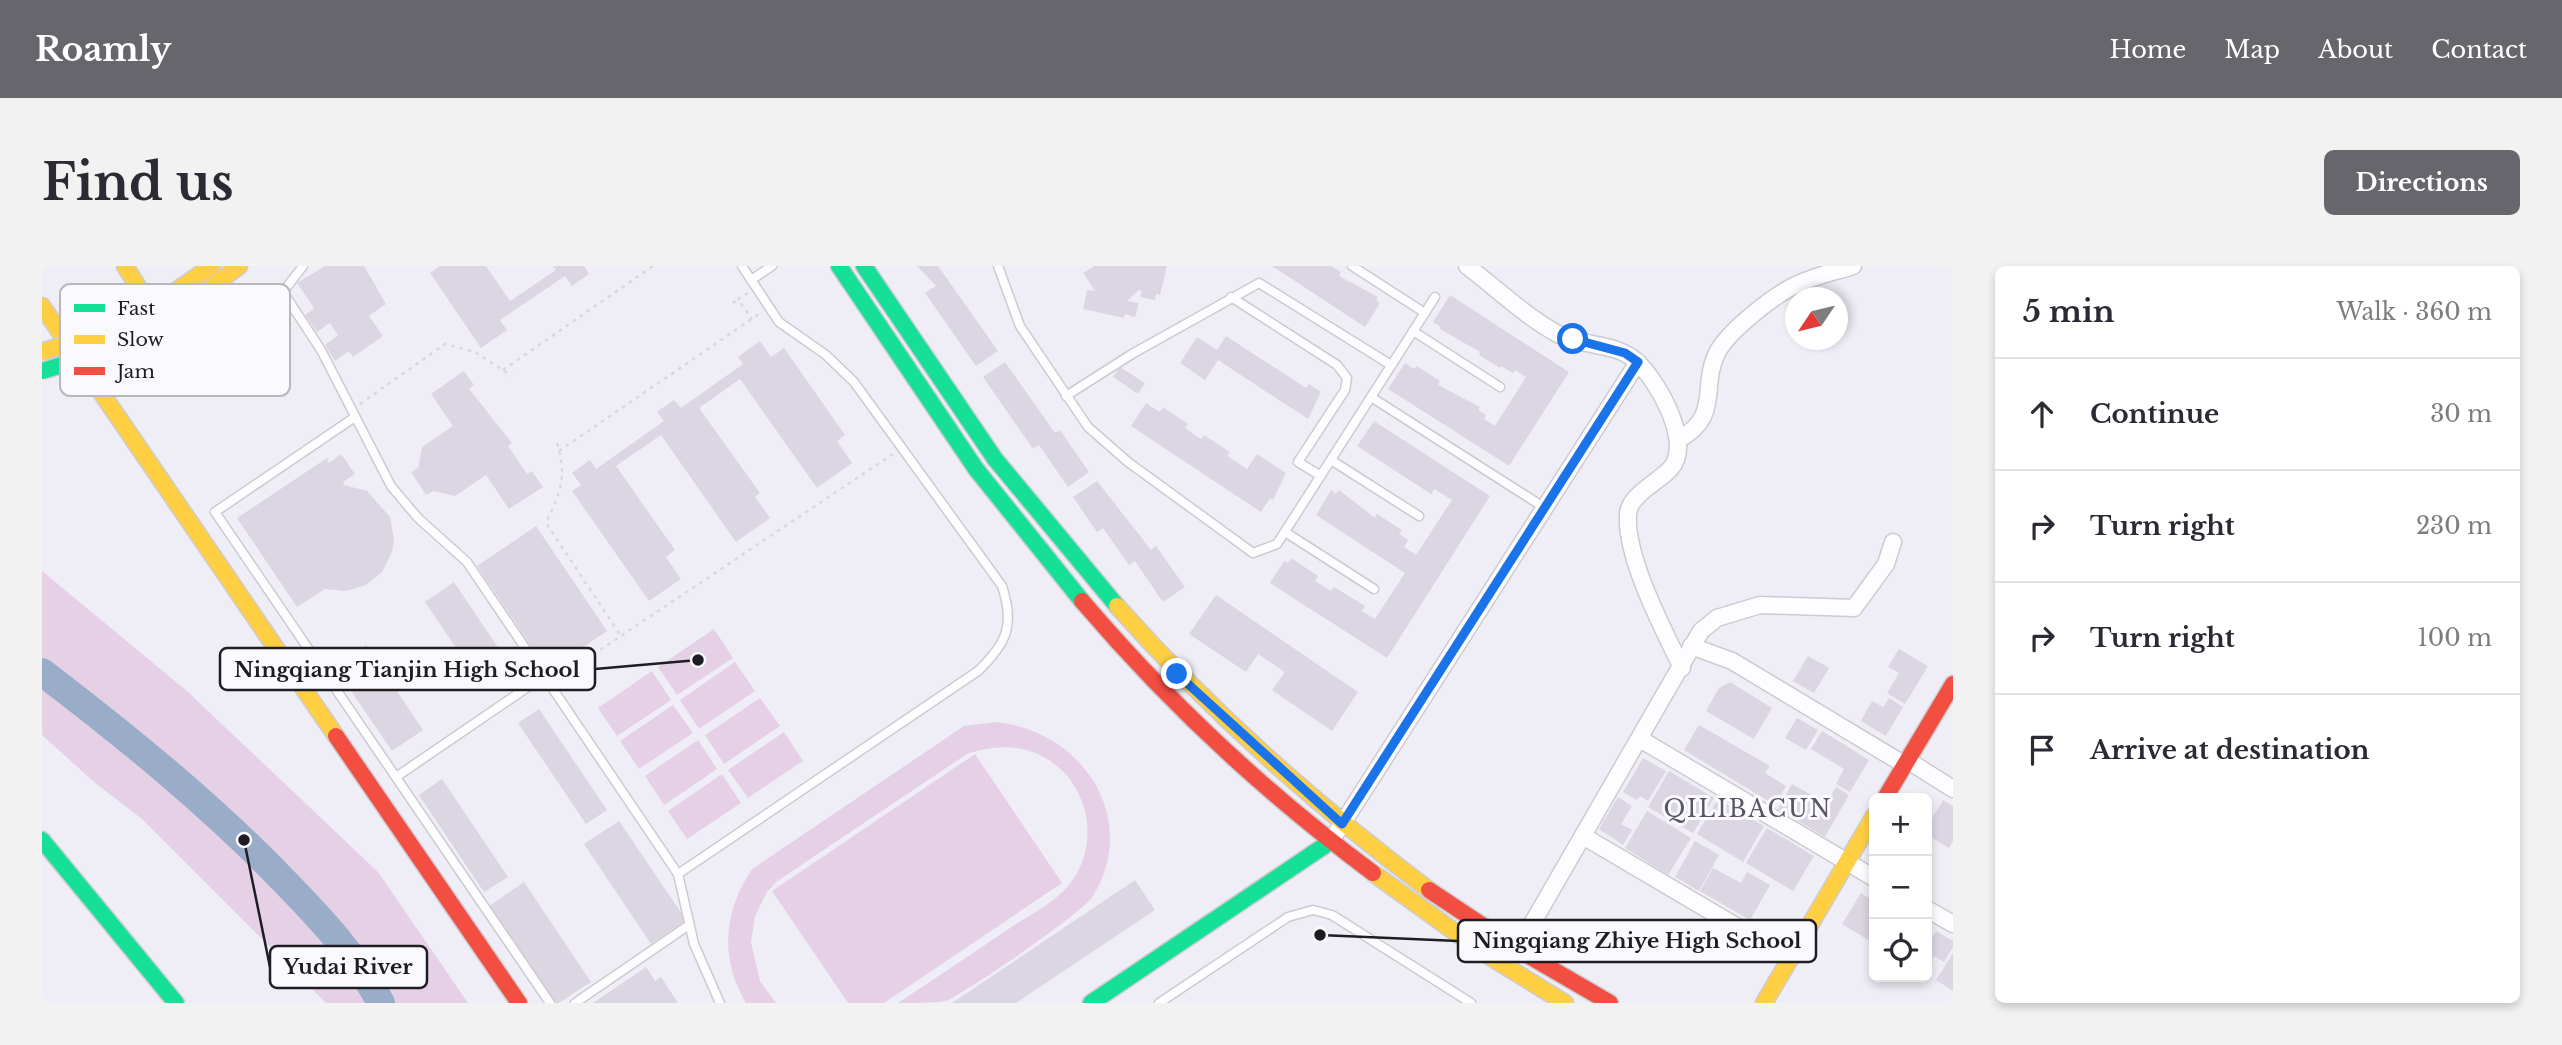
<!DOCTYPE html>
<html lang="en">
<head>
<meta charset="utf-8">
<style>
  body { margin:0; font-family:"Libre Baskerville",serif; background:#f2f2f3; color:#2b2b33 }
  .controls { position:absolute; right:21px; bottom:21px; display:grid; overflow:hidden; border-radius:10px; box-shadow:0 4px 10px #0003 }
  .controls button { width:63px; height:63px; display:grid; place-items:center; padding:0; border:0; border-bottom:2px solid #e1e1e2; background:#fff; color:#2b2b33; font:35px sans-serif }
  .compass { position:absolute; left:1743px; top:21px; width:63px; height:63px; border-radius:50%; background:#fff; box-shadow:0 4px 10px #0003; rotate:235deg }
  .stop { position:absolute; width:21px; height:21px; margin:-16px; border:5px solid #1a73e8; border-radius:50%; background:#fff }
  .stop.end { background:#1a73e8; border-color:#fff; box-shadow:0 2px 7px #0008 }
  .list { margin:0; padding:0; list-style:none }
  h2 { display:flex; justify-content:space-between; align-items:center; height:91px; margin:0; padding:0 28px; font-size:30px }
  h2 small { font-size:23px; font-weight:400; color:#7c7c81 }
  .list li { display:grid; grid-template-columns:46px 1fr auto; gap:21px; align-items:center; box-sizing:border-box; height:112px; padding:0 28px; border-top:2px solid #e1e1e2 }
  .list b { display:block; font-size:26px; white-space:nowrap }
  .list em { font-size:23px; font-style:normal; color:#7c7c81 }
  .icon { flex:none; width:38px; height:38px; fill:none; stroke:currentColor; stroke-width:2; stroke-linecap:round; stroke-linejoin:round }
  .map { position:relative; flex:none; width:1911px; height:737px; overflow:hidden; border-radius:10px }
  header { display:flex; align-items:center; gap:42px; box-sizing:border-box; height:98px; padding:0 35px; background:#67666d; color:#fff }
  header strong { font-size:33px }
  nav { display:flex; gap:38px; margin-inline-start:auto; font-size:24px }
  .intro { display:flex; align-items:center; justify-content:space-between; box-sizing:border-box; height:168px; padding:0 42px }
  h1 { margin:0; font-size:49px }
  .button { padding:18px 32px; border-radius:10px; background:#67666d; color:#fff; font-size:24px; font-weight:700 }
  main { display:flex; gap:42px; padding:0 42px }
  aside { flex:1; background:#fff; border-radius:10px; box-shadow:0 4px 10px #0003 }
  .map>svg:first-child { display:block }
  .green { fill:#e6d0e6 }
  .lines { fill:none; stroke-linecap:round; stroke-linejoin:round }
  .river { stroke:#99adc8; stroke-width:28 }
  .building { fill:#dbd6e2 }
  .lane-casing { stroke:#cccbd1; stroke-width:11 }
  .street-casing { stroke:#cccbd1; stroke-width:19 }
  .fast-casing { stroke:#cccbd1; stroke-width:19 }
  .slow-casing { stroke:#cccbd1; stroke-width:19 }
  .jam-casing { stroke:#cccbd1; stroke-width:19 }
  .path { stroke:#d8d8da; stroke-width:2.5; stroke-dasharray:3.5 5; stroke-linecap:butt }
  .lane { stroke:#fdfcfe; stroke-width:8 }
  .street { stroke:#fdfcfe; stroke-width:16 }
  .fast { stroke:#16e098; stroke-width:16 }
  .slow { stroke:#ffcf43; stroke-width:16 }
  .jam { stroke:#f24e42; stroke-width:16 }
  .fast-bridge-casing { stroke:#cccbd1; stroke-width:19; stroke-linecap:butt }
  .slow-bridge-casing { stroke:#cccbd1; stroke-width:19; stroke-linecap:butt }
  .fast-bridge { stroke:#16e098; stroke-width:16 }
  .slow-bridge { stroke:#ffcf43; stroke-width:16 }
  .route { stroke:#1a73e8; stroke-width:9 }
  .labels { text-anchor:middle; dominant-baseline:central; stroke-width:6; stroke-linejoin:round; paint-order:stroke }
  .quarter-label { font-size:23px; letter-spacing:2px; fill:#585663; stroke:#faf9fd }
  .key { fill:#faf9fd; stroke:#b8b7bc; stroke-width:2 }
  .key-label { font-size:19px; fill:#1e1d23 }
  .leader { fill:none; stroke:#1e1d23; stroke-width:2.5 }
  .callout-dot { fill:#1e1d23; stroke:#faf9fd; stroke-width:2.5 }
  .callout { fill:#faf9fd; stroke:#1e1d23; stroke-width:2.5 }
  .callout-label { font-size:21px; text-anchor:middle; font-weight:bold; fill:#1e1d23 }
</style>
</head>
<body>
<header>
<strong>Roamly</strong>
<nav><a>Home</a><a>Map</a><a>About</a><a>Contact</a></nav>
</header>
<div class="intro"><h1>Find us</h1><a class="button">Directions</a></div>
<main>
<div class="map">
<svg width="1911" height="737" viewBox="0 0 1911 737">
  <rect width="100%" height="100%" fill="#efeef6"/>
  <!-- green -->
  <g class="green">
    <polygon points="0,305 146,426 336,606 426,737 284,737 100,553 52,516 0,469"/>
    <polygon points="672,363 691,392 635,429 616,401"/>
    <polygon points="693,396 713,425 657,463 638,434"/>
    <polygon points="610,405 629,434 575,470 556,442"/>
    <polygon points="718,432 738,460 682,498 663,469"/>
    <polygon points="631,439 651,467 597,503 578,475"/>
    <path d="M954 456C1039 464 1099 552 1051 630 1041 647 927 724 904 735 892 737 870 737 856 737 895 711 933 686 971 660 990 648 1013 636 1027 619 1056 583 1050 529 1015 500 989 478 955 477 925 488L734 616 725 626 713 650 709 676 718 715 734 737H704C677 692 682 645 710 603L922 460Z"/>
    <polygon points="742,466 761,495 706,532 686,504"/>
    <polygon points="656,474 675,503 622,539 603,510"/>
    <polygon points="933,488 1020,617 842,737 806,737 730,625"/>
    <polygon points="680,508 699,537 645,573 626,545"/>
  </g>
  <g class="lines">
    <!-- river -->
    <path class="river" d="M0 406C85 471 169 539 243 616 280 654 314 690 339 737"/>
  </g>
  <!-- building -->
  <g class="building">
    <polygon points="283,0 322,0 344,38 327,50 341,70 311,91 307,85 293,95 283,79 296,69 288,57 275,66 263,49 272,42 255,17"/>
    <polygon points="398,0 444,0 468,35 514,4 511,0 542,0 547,8 530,20 523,10 458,54 465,64 439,82 388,7"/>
    <polygon points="875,0 896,0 956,85 934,100 883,27 894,20"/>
    <polygon points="1052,0 1125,0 1118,29 1114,28 1113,34 1098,31 1100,25 1097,24 1085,35 1097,37 1093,51 1083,48 1082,52 1041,43 1045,24 1053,25 1041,7"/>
    <polygon points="1230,0 1289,0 1299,6 1297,10 1336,31 1334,34 1338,37 1323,61"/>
    <polygon points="1408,29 1527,106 1467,200 1346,123 1363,97 1372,103 1375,100 1398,115 1396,119 1438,141 1436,144 1444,149 1442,153 1453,160 1484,111 1473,104 1471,107 1459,100 1458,102 1437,89 1438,86 1398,63 1399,61 1391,56"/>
    <polygon points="1184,70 1264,122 1267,118 1279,126 1266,153 1176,94 1163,114 1138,97 1155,71 1175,84"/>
    <polygon points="718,75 729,91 742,82 803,169 795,175 810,197 775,222 698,113 657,142 718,227 713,231 728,252 694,276 619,169 574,200 633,284 624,291 639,313 607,335 530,225 539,219 530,207 548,194 554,203 622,155 615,146 632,134 639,142 701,98 696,91"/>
    <polygon points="963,96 1013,167 1018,164 1047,206 1026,221 997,179 991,183 941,111"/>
    <polygon points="1078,101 1103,117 1096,128 1071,111"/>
    <polygon points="422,105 432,119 427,123 470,177 466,180 485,208 490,205 501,221 467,243 444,209 413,230 392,225 384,229 369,206 376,202 380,181 411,160 389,128"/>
    <polygon points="1104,137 1118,146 1121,141 1146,158 1143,162 1159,173 1162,169 1188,186 1185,190 1205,203 1215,188 1244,207 1231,234 1228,232 1219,246 1089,160"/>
    <polygon points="1332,155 1448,230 1345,392 1228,317 1242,295 1246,297 1249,292 1276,310 1273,315 1289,325 1292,321 1323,340 1320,345 1333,353 1363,307 1274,249 1289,224 1294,228 1297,224 1333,252 1335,248 1360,264 1357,268 1366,274 1362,281 1374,289 1410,234 1392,223 1389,228 1315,180"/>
    <polygon points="299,188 313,208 301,216 302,219 325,225 348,251 352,274 350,286 340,306 324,319 304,325 283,323 255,341 195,252 285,192 287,197"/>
    <polygon points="1055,215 1109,284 1114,280 1143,321 1121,336 1093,295 1087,299 1061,262 1055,266 1031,231"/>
    <polygon points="494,260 565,365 506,405 435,300"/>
    <polygon points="412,316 471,404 442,423 383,336"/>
    <polygon points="1174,329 1316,426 1290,465 1230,424 1243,406 1216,388 1204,406 1147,368"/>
    <polygon points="324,379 381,464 350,485 292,400"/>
    <polygon points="1857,383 1886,400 1863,438 1845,427 1857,407 1846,401"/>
    <polygon points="1766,390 1787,402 1772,427 1751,415"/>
    <polygon points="1688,416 1730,442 1712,473 1664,445 1677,422"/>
    <polygon points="1847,432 1861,441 1844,470 1819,455 1830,435 1841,441"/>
    <polygon points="497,443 565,544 544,558 476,457"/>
    <polygon points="1755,452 1776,464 1764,484 1743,472"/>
    <polygon points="1657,459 1728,500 1723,507 1744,520 1733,539 1642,484"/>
    <polygon points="1780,465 1827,494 1808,526 1794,518 1802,503 1769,483"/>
    <polygon points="1601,492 1624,505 1606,535 1598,530 1595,534 1581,526"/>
    <polygon points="1627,505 1672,532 1651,567 1606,541"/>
    <polygon points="400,513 466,611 442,626 377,529"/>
    <polygon points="1750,518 1773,531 1767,541 1778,548 1794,521 1807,529 1783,571 1736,543"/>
    <polygon points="1576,531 1590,540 1579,558 1590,564 1581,579 1557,563"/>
    <polygon points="1676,533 1722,560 1701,596 1655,568"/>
    <polygon points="1901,534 1911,540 1911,575 1907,582 1885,569 1885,561"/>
    <polygon points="1605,545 1649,572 1626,609 1583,582"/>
    <polygon points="577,555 644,654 609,678 542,578"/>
    <polygon points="1725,562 1772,590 1751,625 1704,597"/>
    <polygon points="1653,575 1677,589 1657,625 1633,611"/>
    <polygon points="1671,602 1699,617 1705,606 1728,619 1708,654 1658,625"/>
    <polygon points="1093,614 1113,644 974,737 910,737"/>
    <polygon points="482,616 549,716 517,737 512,737 447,640"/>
    <polygon points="1819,627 1832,635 1831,677 1800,658"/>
    <polygon points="1894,665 1911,675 1911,681 1902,696 1892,690 1885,703 1885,680"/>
    <polygon points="1911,687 1911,725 1894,714"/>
    <polygon points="604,701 613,715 619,711 636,737 551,737"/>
  </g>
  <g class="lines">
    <defs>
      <g id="lane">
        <path d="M261 0 241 26 279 84 349 220 376 252 425 296 636 608 936 405C965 377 973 359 960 320L812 116 784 89 737 56 700 0"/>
        <polyline points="956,0 978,60 1046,161 1086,196 1211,287 1235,278 1393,31"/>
        <polyline points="1310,0 1383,47"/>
        <polyline points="709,14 730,0"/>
        <polyline points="1189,31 1295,99 1305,112 1303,124 1256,196 1279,210"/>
        <polyline points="1371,65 1458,121"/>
        <polyline points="1024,130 1090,88 1217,17 1349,99"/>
        <polyline points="1329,131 1503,242"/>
        <polyline points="313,151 173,246 508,737"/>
        <polyline points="1289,194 1377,250"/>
        <polyline points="1243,266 1332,323"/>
        <polyline points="354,511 502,410"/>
        <polyline points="636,608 652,678 678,737"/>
        <polyline points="533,737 647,659"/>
        <polyline points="1117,737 1246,651 1271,644 1290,649 1429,737"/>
      </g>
      <g id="street">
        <path d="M1425 0C1454 22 1482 49 1514 67 1538 81 1572 76 1593 94 1615 113 1651 176 1629 202 1618 215 1587 229 1586 248 1583 291 1621 363 1640 402"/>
        <path d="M1636 174C1681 149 1657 121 1676 85 1688 64 1732 29 1754 19 1772 10 1792 6 1811 0"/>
        <polyline points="1649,380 1690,395 1863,499"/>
        <polyline points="1598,473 1832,612"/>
        <polyline points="1865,494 1911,523"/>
        <polyline points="1295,566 1596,96"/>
        <polyline points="1541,570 1748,692"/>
        <polyline points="1885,643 1911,658"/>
        <polyline points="1479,687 1487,663 1659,365 1675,352 1718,339 1812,342 1844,298 1851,276"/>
      </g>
      <g id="fast">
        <polyline points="797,0 934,203 1040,335"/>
        <polyline points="822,0 953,193 1075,340"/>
        <polyline points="0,574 134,737"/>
        <polyline points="1049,737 1288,576"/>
      </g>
      <g id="slow">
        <polyline points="83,0 109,42"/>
        <polyline points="0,40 294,470"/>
        <polyline points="49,70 100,48 170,0"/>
        <polyline points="56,88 131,51 197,0"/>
        <path d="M1075 340C1169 446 1274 539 1387 624"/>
        <polyline points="1331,607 1442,687 1523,737"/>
        <polyline points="1722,737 1832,550"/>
      </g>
      <g id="jam">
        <path d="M1040 335C1126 436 1225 528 1331 607"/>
        <polyline points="294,470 477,737"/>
        <polyline points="1843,532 1911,418"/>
        <polyline points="1387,624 1482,687 1568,737"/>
      </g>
    </defs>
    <!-- lane casing -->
    <use href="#lane" class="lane-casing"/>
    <!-- street casing -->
    <use href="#street" class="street-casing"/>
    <!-- fast casing -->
    <use href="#fast" class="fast-casing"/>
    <!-- slow casing -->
    <use href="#slow" class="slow-casing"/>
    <!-- jam casing -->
    <use href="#jam" class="jam-casing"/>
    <!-- path -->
    <g class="path">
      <polyline points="706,27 696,33 710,53"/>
      <polyline points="691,37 696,33"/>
      <polyline points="461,104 611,0"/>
      <polyline points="318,138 403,78 433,86 470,110"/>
      <path d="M515 177C525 211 519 226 504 257L579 370"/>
      <polyline points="517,185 717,48"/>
      <polyline points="516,412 851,188"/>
    </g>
    <!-- lane -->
    <use href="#lane" class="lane"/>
    <!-- street -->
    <use href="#street" class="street"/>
    <!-- fast -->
    <use href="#fast" class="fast"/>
    <!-- slow -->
    <use href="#slow" class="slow"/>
    <!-- jam -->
    <use href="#jam" class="jam"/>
    <defs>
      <polyline id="fast-bridge" points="0,105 56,88"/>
      <polyline id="slow-bridge" points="0,86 49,70"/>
    </defs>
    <!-- fast-bridge casing -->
    <use href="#fast-bridge" class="fast-bridge-casing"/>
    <!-- slow-bridge casing -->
    <use href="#slow-bridge" class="slow-bridge-casing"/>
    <!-- fast-bridge -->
    <use href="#fast-bridge" class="fast-bridge"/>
    <!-- slow-bridge -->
    <use href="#slow-bridge" class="slow-bridge"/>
  </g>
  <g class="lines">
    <!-- route -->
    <polyline class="route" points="1135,408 1300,558 1596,96 1583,87 1531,73"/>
  </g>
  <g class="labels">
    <!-- quarter labels -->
    <g class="quarter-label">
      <text x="1706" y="543">QILIBACUN</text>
    </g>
  </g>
  <!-- legend -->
  <rect x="18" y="18" width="230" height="112" rx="10" class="key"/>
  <rect x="32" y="38" width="31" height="8" fill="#16e098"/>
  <rect x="32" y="69" width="31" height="9" fill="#ffcf43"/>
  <rect x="32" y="101" width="31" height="8" fill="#f24e42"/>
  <g class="key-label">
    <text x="75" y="49">Fast</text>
    <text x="75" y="80">Slow</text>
    <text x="75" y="112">Jam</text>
  </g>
  <!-- callouts -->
  <path class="leader" d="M656 394L553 403M1278 669L1416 675M202 574L228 701"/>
  <g class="callout-dot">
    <circle cx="656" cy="394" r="7"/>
    <circle cx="1278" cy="669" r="7"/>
    <circle cx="202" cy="574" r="7"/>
  </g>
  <g class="callout">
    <rect x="178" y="382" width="375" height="42" rx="7"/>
    <rect x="1416" y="654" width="358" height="42" rx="7"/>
    <rect x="228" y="680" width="157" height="42" rx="7"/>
  </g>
  <g class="callout-label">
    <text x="365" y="411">Ningqiang Tianjin High School</text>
    <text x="1595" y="682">Ningqiang Zhiye High School</text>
    <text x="306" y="708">Yudai River</text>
  </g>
</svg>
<div class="controls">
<button>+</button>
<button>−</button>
<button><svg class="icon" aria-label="locate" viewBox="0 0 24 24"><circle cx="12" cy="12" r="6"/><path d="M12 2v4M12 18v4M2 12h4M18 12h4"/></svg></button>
</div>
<svg class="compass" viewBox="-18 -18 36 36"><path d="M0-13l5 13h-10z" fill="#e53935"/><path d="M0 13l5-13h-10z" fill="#7c7c81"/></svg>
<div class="stop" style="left:1531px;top:73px"></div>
<div class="stop end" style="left:1135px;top:408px"></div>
</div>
<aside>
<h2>5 min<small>Walk · 360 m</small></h2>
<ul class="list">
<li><svg class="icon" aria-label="ahead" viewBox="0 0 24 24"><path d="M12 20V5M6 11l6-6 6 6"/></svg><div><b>Continue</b></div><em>30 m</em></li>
<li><svg class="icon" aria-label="right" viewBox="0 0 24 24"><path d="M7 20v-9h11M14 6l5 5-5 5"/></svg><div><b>Turn right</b></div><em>230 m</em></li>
<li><svg class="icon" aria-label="right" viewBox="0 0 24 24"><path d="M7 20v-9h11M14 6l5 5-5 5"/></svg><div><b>Turn right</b></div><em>100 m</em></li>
<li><svg class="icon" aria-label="arrive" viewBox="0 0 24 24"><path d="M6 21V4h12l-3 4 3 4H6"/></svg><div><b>Arrive at destination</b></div></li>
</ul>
</aside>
</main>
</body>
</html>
